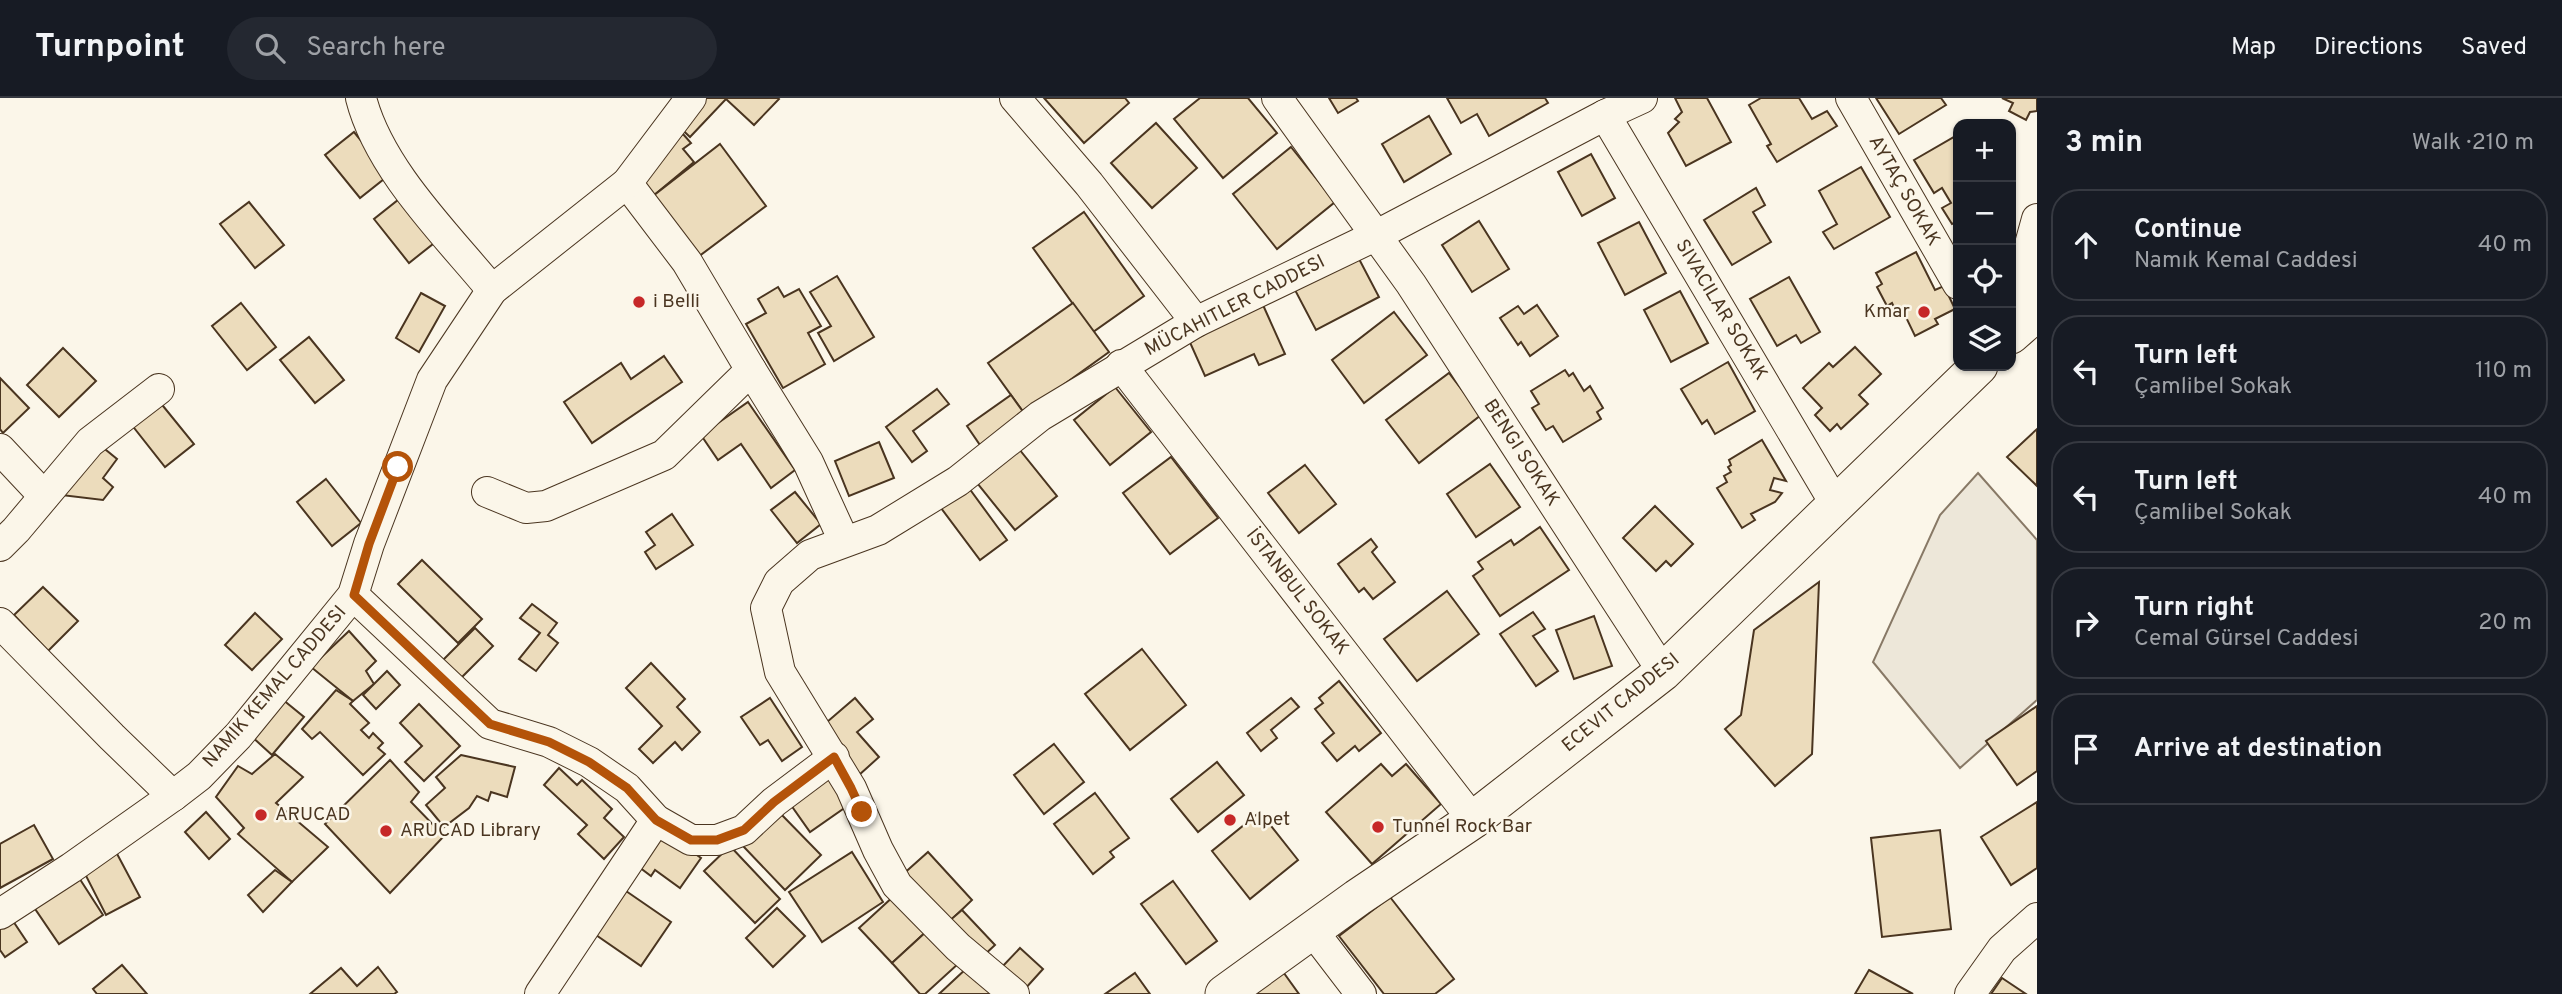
<!DOCTYPE html>
<html lang="en">
<head>
<meta charset="utf-8">
<style>
  body { margin:0; font-family:Overpass,sans-serif; background:#242831; color:#f1f3f6 }
  .controls { position:absolute; right:21px; top:21px; display:grid; overflow:hidden; border-radius:14px; box-shadow:0 2px 5px #0004 }
  .controls button { width:63px; height:63px; display:grid; place-items:center; padding:0; border:0; border-bottom:2px solid #363941; background:#171b24; color:#f1f3f6; font:35px sans-serif }
  .stop { position:absolute; width:21px; height:21px; margin:-16px; border:5px solid #b45309; border-radius:50%; background:#fff }
  .stop.end { background:#b45309; border-color:#fff; box-shadow:0 2px 7px #0008 }
  .list { margin:0; padding:0; list-style:none }
  h2 { display:flex; justify-content:space-between; align-items:center; height:91px; margin:0; padding:0 28px; font-size:30px }
  h2 small { font-size:23px; font-weight:400; color:#9ea1a6 }
  .list li { display:grid; grid-template-columns:46px 1fr auto; gap:21px; align-items:center; box-sizing:border-box; height:112px; margin:0 14px 14px; padding:0 14px; border:2px solid #363941; border-radius:28px }
  .list b { display:block; font-size:26px; white-space:nowrap }
  .list p { margin:0; font-size:23px; white-space:nowrap; color:#9ea1a6 }
  .list em { font-size:23px; font-style:normal; color:#9ea1a6 }
  .icon { flex:none; width:38px; height:38px; fill:none; stroke:currentColor; stroke-width:2; stroke-linecap:round; stroke-linejoin:round }
  .map { position:relative; flex:none; width:2037px; height:896px; overflow:hidden }
  header { display:flex; align-items:center; gap:42px; box-sizing:border-box; height:98px; padding:0 35px; background:#171b24; border-bottom:2px solid #363941 }
  header strong { font-size:33px }
  nav { display:flex; gap:38px; margin-inline-start:auto; font-size:24px }
  .search { width:490px; height:63px; background:#242831; display:flex; align-items:center; gap:18px; box-sizing:border-box; padding:0 24px; border-radius:38px; color:#9ea1a6; font-size:26px }
  main { display:flex }
  aside { flex:1; background:#171b24 }
  .map>svg:first-child { display:block }
  .parking { fill:#ede7d9; stroke:#887966; stroke-width:2 }
  .building { fill:#ecdcbc; stroke:#4a3520; stroke-width:2 }
  .lines { fill:none; stroke-linecap:round; stroke-linejoin:round }
  .minor-casing { stroke:#4a3520; stroke-width:32 }
  .major-casing { stroke:#4a3520; stroke-width:39 }
  .minor { stroke:#fbf6e9; stroke-width:30 }
  .major { stroke:#fbf6e9; stroke-width:37 }
  .route { stroke:#b45309; stroke-width:9 }
  .poi-dot { fill:#c62828; stroke:#fbf6e9; stroke-width:2.5 }
  .labels { text-anchor:middle; dominant-baseline:central; stroke-width:5; stroke-linejoin:round; paint-order:stroke }
  .street-label { font-size:19px; fill:#4a3520; stroke:#fbf6e9 }
  .poi-label { font-size:19px; fill:#4a3520; stroke:#fbf6e9; text-anchor:start }
</style>
</head>
<body>
<header>
<strong>Turnpoint</strong>
<div class="search"><svg class="icon" aria-label="search" viewBox="0 0 24 24"><circle cx="10" cy="10" r="6"/><path d="M15 15l6 6"/></svg>Search here</div>
<nav><a>Map</a><a>Directions</a><a>Saved</a></nav>
</header>
<main>
<div class="map">
<svg width="2037" height="896" viewBox="0 0 2037 896">
  <rect width="100%" height="100%" fill="#fbf6e9"/>
  <!-- parking -->
  <polygon class="parking" points="1978,375 2037,442 2037,602 1960,670 1873,564 1940,417"/>
  <!-- building -->
  <g class="building">
    <polygon points="695,0 778,0 779,1 754,27 726,1 690,39 673,23"/>
    <polygon points="1044,0 1125,0 1129,5 1084,45"/>
    <polygon points="1200,0 1248,0 1277,35 1223,80 1174,21"/>
    <polygon points="1329,0 1356,0 1358,3 1338,15"/>
    <polygon points="1447,0 1545,0 1548,5 1489,38 1477,16 1461,25"/>
    <polygon points="1675,0 1707,0 1731,44 1686,68 1668,35 1679,24 1675,21 1682,14"/>
    <polygon points="1761,0 1799,0 1812,21 1827,13 1837,28 1777,64 1767,48 1771,46 1749,7"/>
    <polygon points="1876,0 1941,0 1946,7 1899,36"/>
    <polygon points="2002,0 2037,0 2037,13 2030,14 2026,22 2009,13 2013,5"/>
    <polygon points="1429,18 1451,56 1404,84 1382,46"/>
    <polygon points="1156,25 1197,70 1152,110 1111,65"/>
    <polygon points="354,34 389,77 360,100 325,57"/>
    <polygon points="683,36 691,45 683,51 694,64 653,98 635,76"/>
    <polygon points="1954,39 1958,47 1958,128 1956,124 1952,126 1942,110 1951,105 1942,90 1934,95 1914,62"/>
    <polygon points="720,46 766,108 698,159 653,98"/>
    <polygon points="1291,49 1335,104 1277,151 1233,96"/>
    <polygon points="1591,56 1615,100 1582,118 1558,74"/>
    <polygon points="1861,69 1890,119 1834,151 1823,134 1837,126 1819,93"/>
    <polygon points="1756,90 1765,107 1753,114 1771,144 1732,167 1704,122"/>
    <polygon points="403,98 438,142 409,165 374,121"/>
    <polygon points="249,104 284,147 255,170 220,126"/>
    <polygon points="1084,114 1144,198 1093,234 1033,150"/>
    <polygon points="1479,123 1509,171 1472,194 1442,147"/>
    <polygon points="1639,124 1666,175 1625,197 1598,145"/>
    <polygon points="1916,154 1935,192 1944,188 1955,211 1935,221 1938,226 1915,238 1904,215 1898,218 1892,205 1887,208 1877,189 1882,186 1876,175"/>
    <polygon points="1358,159 1379,199 1316,232 1295,192"/>
    <polygon points="837,178 874,239 834,263 818,235 831,228 810,194"/>
    <polygon points="1789,179 1820,234 1801,245 1796,237 1777,248 1750,201"/>
    <polygon points="778,189 784,199 799,191 821,228 808,235 825,266 783,290 746,226 766,215 758,201"/>
    <polygon points="1680,193 1708,245 1671,264 1644,212"/>
    <polygon points="421,195 445,208 419,254 396,240"/>
    <polygon points="241,205 276,249 247,272 212,228"/>
    <polygon points="1073,205 1109,254 1024,315 988,265"/>
    <polygon points="1263,207 1285,256 1259,267 1254,256 1205,278 1188,240"/>
    <polygon points="1537,207 1558,238 1530,258 1521,244 1518,247 1500,220 1518,208 1524,216"/>
    <polygon points="1394,214 1427,257 1364,305 1332,262"/>
    <polygon points="309,239 344,282 315,305 280,262"/>
    <polygon points="1855,249 1881,276 1859,297 1868,306 1841,331 1837,326 1830,333 1815,317 1822,310 1803,290 1829,265 1833,269"/>
    <polygon points="63,250 96,283 59,319 27,287"/>
    <polygon points="664,258 682,284 592,345 564,304 621,265 631,281"/>
    <polygon points="1728,264 1755,313 1715,336 1707,322 1702,326 1681,291"/>
    <polygon points="1565,272 1569,278 1573,275 1584,293 1590,288 1603,310 1597,314 1601,321 1563,344 1553,328 1546,332 1532,310 1539,306 1531,293"/>
    <polygon points="1449,275 1481,317 1419,365 1386,322"/>
    <polygon points="0,280 29,310 3,335 0,331"/>
    <polygon points="1115,289 1151,334 1110,367 1074,322"/>
    <polygon points="937,291 949,306 913,333 927,353 912,364 886,329"/>
    <polygon points="1011,297 1024,315 980,347 967,328"/>
    <polygon points="159,303 194,346 165,369 131,326"/>
    <polygon points="748,304 795,372 771,390 741,346 718,362 701,337"/>
    <polygon points="2037,331 2037,388 2007,359"/>
    <polygon points="1762,342 1786,383 1774,380 1770,392 1782,395 1775,404 1751,416 1755,422 1742,430 1717,390 1727,384 1724,378 1731,374 1728,369 1731,367 1729,362"/>
    <polygon points="95,343 117,361 103,380 113,389 103,402 53,396"/>
    <polygon points="879,344 894,380 849,398 835,363"/>
    <polygon points="1015,346 1057,398 1015,432 973,380"/>
    <polygon points="1171,359 1218,420 1170,456 1123,395"/>
    <polygon points="1490,366 1520,409 1476,439 1447,396"/>
    <polygon points="1305,367 1336,406 1299,435 1268,395"/>
    <polygon points="326,381 361,425 332,448 297,404"/>
    <polygon points="966,386 1007,442 980,462 938,406"/>
    <polygon points="795,394 821,426 797,445 771,412"/>
    <polygon points="1655,408 1693,446 1671,468 1666,463 1656,473 1623,440"/>
    <polygon points="672,416 693,447 656,471 645,454 655,447 646,434"/>
    <polygon points="1540,429 1569,472 1500,518 1473,478 1483,471 1478,464 1511,442 1514,447"/>
    <polygon points="1371,441 1377,449 1372,454 1395,484 1373,501 1364,490 1359,494 1338,466"/>
    <polygon points="422,462 482,521 458,545 398,486"/>
    <polygon points="1819,484 1812,656 1775,688 1725,631 1741,617 1754,532"/>
    <polygon points="43,489 78,523 48,553 14,517"/>
    <polygon points="1447,493 1479,536 1417,583 1384,541"/>
    <polygon points="532,506 557,525 548,537 558,545 536,573 519,561 540,535 520,520"/>
    <polygon points="1533,514 1545,531 1533,538 1558,573 1536,588 1500,536"/>
    <polygon points="255,515 282,541 252,572 225,547"/>
    <polygon points="1594,518 1612,568 1574,581 1556,532"/>
    <polygon points="475,530 493,548 461,580 443,562"/>
    <polygon points="349,533 376,563 366,573 374,586 353,603 311,569"/>
    <polygon points="1142,551 1186,607 1130,652 1085,596"/>
    <polygon points="651,565 685,601 677,609 700,634 682,652 675,644 653,665 639,651 662,628 626,590"/>
    <polygon points="387,573 400,587 376,611 363,597"/>
    <polygon points="1339,583 1381,635 1359,653 1355,648 1337,663 1322,645 1334,635 1315,611 1323,605 1319,600"/>
    <polygon points="336,592 353,603 350,606 369,625 361,632 369,640 373,635 383,645 378,650 385,656 363,677 320,634 312,641 302,631"/>
    <polygon points="770,600 802,649 782,663 768,642 760,647 741,619"/>
    <polygon points="855,600 873,621 857,634 879,659 859,677 820,630"/>
    <polygon points="1291,600 1299,609 1271,632 1277,640 1261,653 1247,635"/>
    <polygon points="282,601 304,619 272,657 251,638"/>
    <polygon points="419,606 460,648 424,683 405,664 422,648 400,625"/>
    <polygon points="2037,608 2037,673 2017,687 1986,643"/>
    <polygon points="1054,646 1084,684 1044,716 1014,677"/>
    <polygon points="275,656 303,679 276,705 328,749 292,784 238,736 244,730 216,699 238,668 252,676"/>
    <polygon points="461,657 515,669 507,699 491,694 488,703 477,698 469,710 444,729 426,707 445,690 436,679"/>
    <polygon points="390,662 419,694 411,704 444,738 390,795 325,726"/>
    <polygon points="1217,664 1244,697 1198,734 1171,701"/>
    <polygon points="1381,666 1392,678 1406,666 1441,706 1372,766 1326,714"/>
    <polygon points="559,670 577,687 582,682 612,711 604,720 624,739 604,761 578,736 587,727 544,687"/>
    <polygon points="829,670 853,704 810,734 786,700"/>
    <polygon points="1095,695 1129,740 1110,754 1114,759 1093,776 1054,726"/>
    <polygon points="2037,704 2037,770 2011,787 1981,739"/>
    <polygon points="778,713 821,757 785,792 743,748"/>
    <polygon points="206,714 230,741 209,761 185,734"/>
    <polygon points="1260,714 1298,762 1250,801 1212,753"/>
    <polygon points="34,727 53,761 0,790 0,746"/>
    <polygon points="1940,732 1951,831 1882,839 1871,740"/>
    <polygon points="663,733 701,760 680,790 655,772 651,778 639,769"/>
    <polygon points="730,748 780,801 755,825 704,773"/>
    <polygon points="115,752 140,799 106,817 82,770"/>
    <polygon points="852,754 883,804 822,844 789,794"/>
    <polygon points="928,754 972,802 946,827 901,778"/>
    <polygon points="74,772 103,817 59,846 29,802"/>
    <polygon points="275,772 292,784 263,814 248,797"/>
    <polygon points="1173,783 1217,843 1186,866 1141,806"/>
    <polygon points="626,793 671,824 641,868 596,837"/>
    <polygon points="895,797 928,832 892,865 859,830"/>
    <polygon points="1390,799 1454,881 1435,896 1384,896 1339,838"/>
    <polygon points="777,810 805,838 773,869 746,840"/>
    <polygon points="962,812 995,847 981,860 948,824"/>
    <polygon points="7,814 27,844 5,859 0,852 0,819"/>
    <polygon points="928,832 959,865 925,896 920,896 892,865"/>
    <polygon points="1020,850 1043,871 1024,892 1001,870"/>
    <polygon points="122,867 147,896 97,896 93,891"/>
    <polygon points="378,869 397,894 394,896 310,896 341,870 357,888"/>
    <polygon points="968,869 993,896 939,896"/>
    <polygon points="1281,871 1299,896 1246,896"/>
    <polygon points="1869,872 1913,896 1855,896"/>
    <polygon points="1135,875 1150,896 1105,896"/>
    <polygon points="2002,880 2026,896 1991,896"/>
  </g>
  <g class="lines">
    <defs>
      <g id="minor">
        <path d="M361 0C379 71 446 136 492 192"/>
        <polyline points="1015,0 1089,86 1196,224"/>
        <polyline points="1277,0 1411,186 1663,574"/>
        <polyline points="1851,0 1958,186"/>
        <polyline points="1605,17 1836,407"/>
        <polyline points="627,85 687,164 751,272 808,364 844,443"/>
        <polyline points="2029,221 2024,168 2037,121"/>
        <polyline points="1121,267 1473,722"/>
        <polyline points="0,351 44,398"/>
        <polyline points="487,394 526,410 546,408 664,357 751,272"/>
        <polyline points="0,448 16,432 90,344 159,291"/>
        <polyline points="353,497 490,626 549,644 589,664 627,690 656,722 691,742 717,742 744,732 774,704 834,659"/>
        <polyline points="0,525 112,639 173,698"/>
        <polyline points="0,816 71,770 173,698 199,678 238,638 353,497 369,446 432,282 492,192 627,85 691,0"/>
        <polyline points="1312,832 1361,896"/>
        <polyline points="540,896 656,722"/>
        <polyline points="1014,896 958,849 897,787 878,752 851,690 780,574 766,510 779,484 810,457 878,432 958,383 1040,318 1196,224 1377,137 1605,17 1642,0"/>
        <polyline points="1970,896 2002,851 2037,820"/>
      </g>
      <g id="major">
        <polyline points="2011,237 2037,214"/>
        <polyline points="1224,896 1357,800 1473,722 1663,574 1979,268"/>
      </g>
    </defs>
    <!-- minor casing -->
    <use href="#minor" class="minor-casing"/>
    <!-- major casing -->
    <use href="#major" class="major-casing"/>
    <!-- minor -->
    <use href="#minor" class="minor"/>
    <!-- major -->
    <use href="#major" class="major"/>
  </g>
  <g class="lines">
    <!-- route -->
    <polyline class="route" points="398,369 369,446 354,497 490,626 549,644 589,664 627,690 656,722 691,742 717,742 744,732 774,704 834,659 851,690 862,714"/>
  </g>
  <!-- markers -->
  <g class="poi-dot">
    <circle cx="639" cy="204" r="7"/>
    <circle cx="1924" cy="214" r="7"/>
    <circle cx="261" cy="717" r="7"/>
    <circle cx="1230" cy="722" r="7"/>
    <circle cx="1378" cy="729" r="7"/>
    <circle cx="386" cy="733" r="7"/>
  </g>
  <g class="labels">
    <!-- street labels -->
    <g class="street-label">
      <text transform="translate(1904 93) rotate(60)">AYTAÇ SOKAK</text>
      <text transform="translate(1235 208) rotate(-27)">MÜCAHITLER CADDESI</text>
      <text transform="translate(1721 212) rotate(59)">SIVACILAR SOKAK</text>
      <text transform="translate(1521 355) rotate(57)">BENGI SOKAK</text>
      <text transform="translate(1297 494) rotate(52)">İSTANBUL SOKAK</text>
      <text transform="translate(275 589) rotate(-49)">NAMIK KEMAL CADDESI</text>
      <text transform="translate(1621 605) rotate(-39)">ECEVIT CADDESI</text>
    </g>
    <!-- poi labels -->
    <g class="poi-label">
      <text x="653" y="204">i Belli</text>
      <text x="1910" y="214" text-anchor="end">Kmar</text>
      <text x="275" y="717">ARUCAD</text>
      <text x="1244" y="722">Alpet</text>
      <text x="1392" y="729">Tunnel Rock Bar</text>
      <text x="400" y="733">ARUCAD Library</text>
    </g>
  </g>
</svg>
<div class="controls">
<button>+</button>
<button>−</button>
<button><svg class="icon" aria-label="locate" viewBox="0 0 24 24"><circle cx="12" cy="12" r="6"/><path d="M12 2v4M12 18v4M2 12h4M18 12h4"/></svg></button>
<button><svg class="icon" aria-label="layers" viewBox="0 0 24 24"><path d="M12 4l9 5-9 5-9-5zM3 14l9 5 9-5"/></svg></button>
</div>
<div class="stop" style="left:398px;top:369px"></div>
<div class="stop end" style="left:862px;top:714px"></div>
</div>
<aside>
<h2>3 min<small>Walk · 210 m</small></h2>
<ul class="list">
<li><svg class="icon" aria-label="ahead" viewBox="0 0 24 24"><path d="M12 20V5M6 11l6-6 6 6"/></svg><div><b>Continue</b><p>Namık Kemal Caddesi</p></div><em>40 m</em></li>
<li><svg class="icon" aria-label="left" viewBox="0 0 24 24"><path d="M17 20v-9H6M10 6l-5 5 5 5"/></svg><div><b>Turn left</b><p>Çamlibel Sokak</p></div><em>110 m</em></li>
<li><svg class="icon" aria-label="left" viewBox="0 0 24 24"><path d="M17 20v-9H6M10 6l-5 5 5 5"/></svg><div><b>Turn left</b><p>Çamlibel Sokak</p></div><em>40 m</em></li>
<li><svg class="icon" aria-label="right" viewBox="0 0 24 24"><path d="M7 20v-9h11M14 6l5 5-5 5"/></svg><div><b>Turn right</b><p>Cemal Gürsel Caddesi</p></div><em>20 m</em></li>
<li><svg class="icon" aria-label="arrive" viewBox="0 0 24 24"><path d="M6 21V4h12l-3 4 3 4H6"/></svg><div><b>Arrive at destination</b></div></li>
</ul>
</aside>
</main>
</body>
</html>
